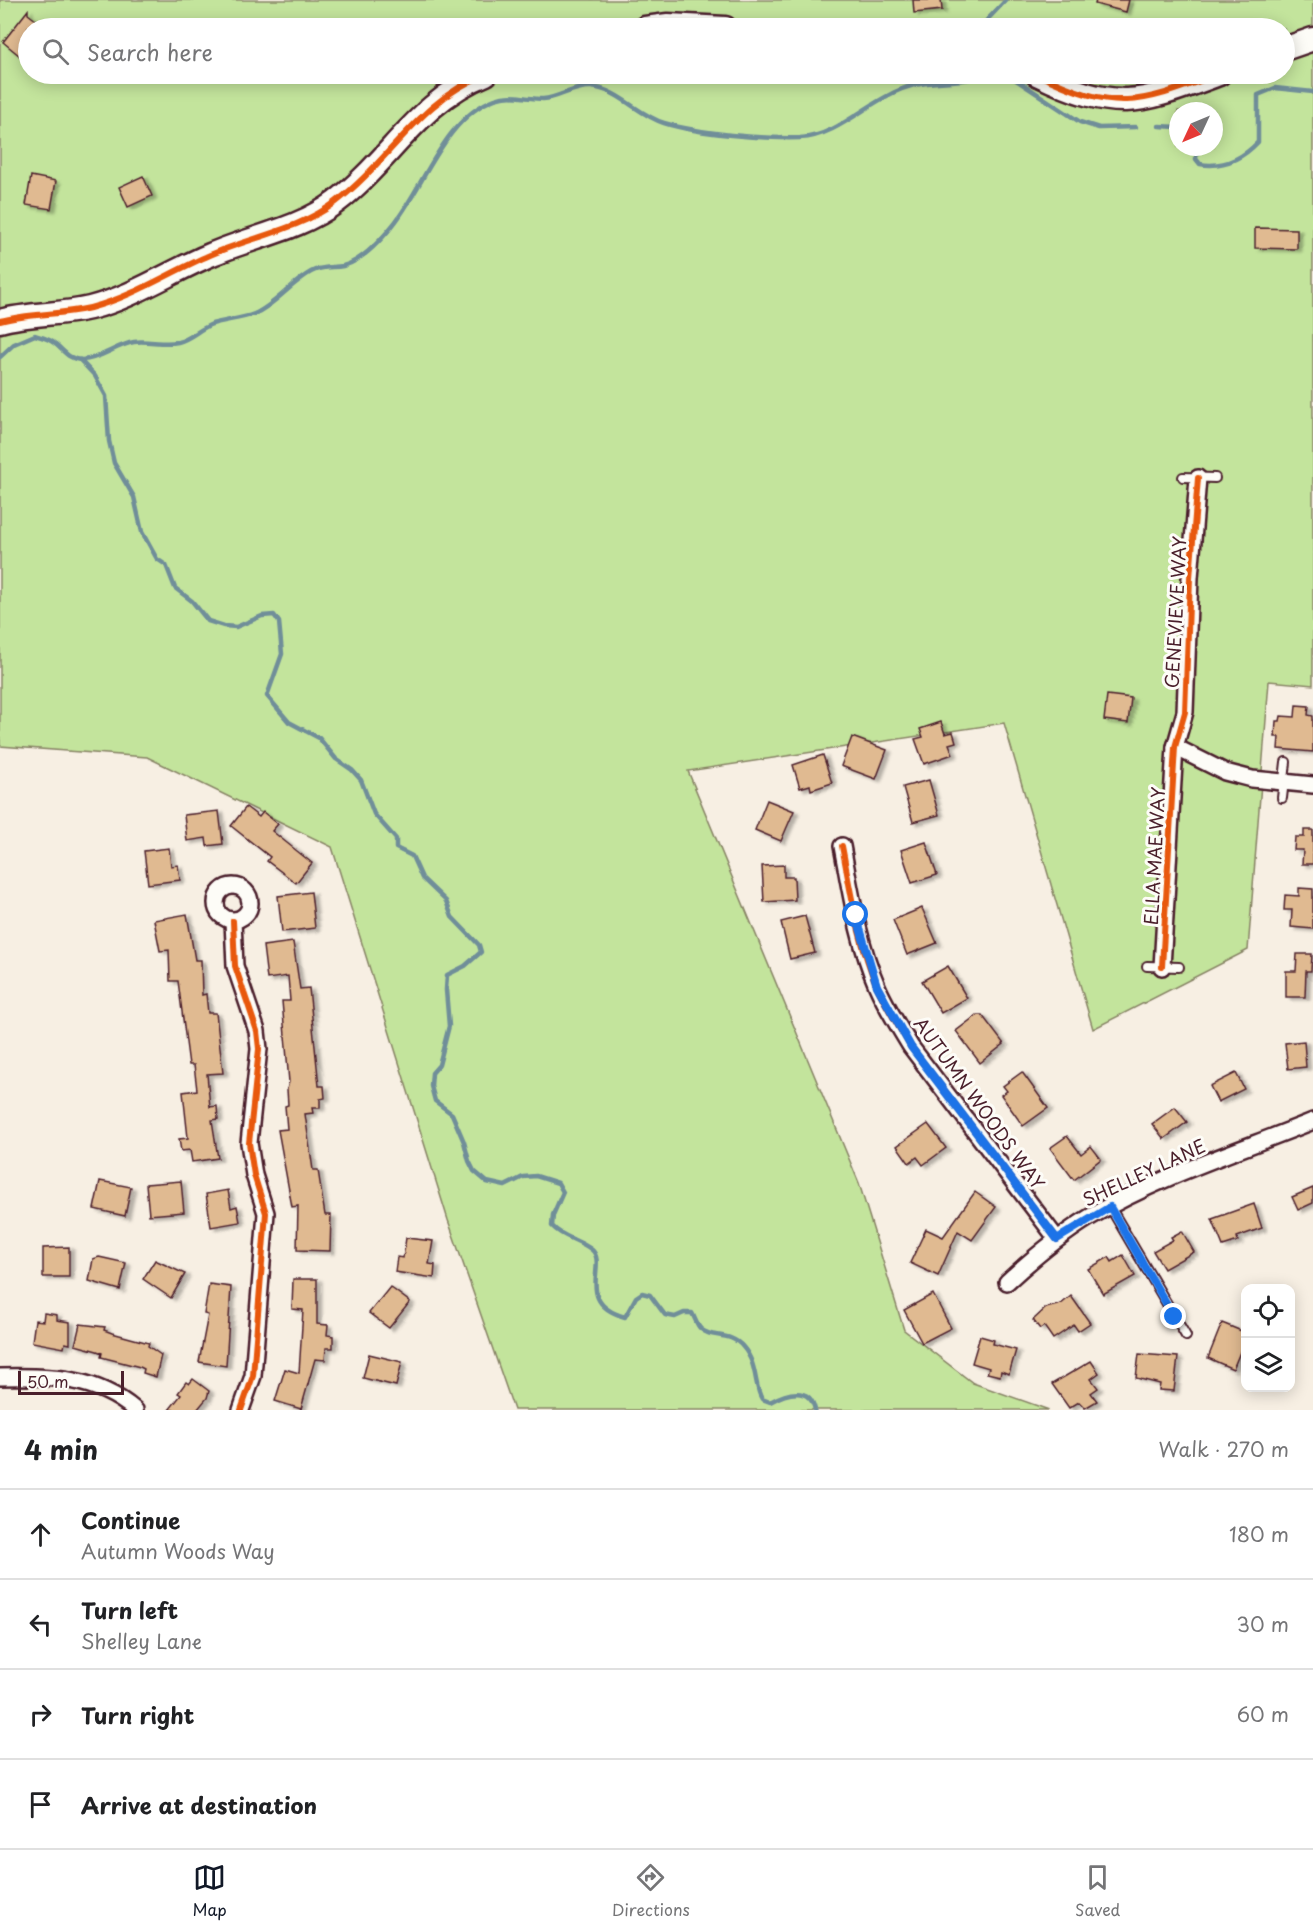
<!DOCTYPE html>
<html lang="en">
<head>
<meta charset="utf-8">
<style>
  body { margin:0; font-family:"Playpen Sans",sans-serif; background:#f6f6f6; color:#202124 }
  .controls { position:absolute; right:18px; bottom:18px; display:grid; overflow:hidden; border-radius:12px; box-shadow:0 3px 15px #0003 }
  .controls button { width:54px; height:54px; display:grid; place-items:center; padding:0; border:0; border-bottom:2px solid #e0e0e0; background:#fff; color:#202124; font:30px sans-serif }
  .compass { position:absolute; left:1169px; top:102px; width:54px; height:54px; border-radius:50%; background:#fff; box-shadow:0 3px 15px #0003; rotate:226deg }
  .scale { position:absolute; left:18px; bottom:15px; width:106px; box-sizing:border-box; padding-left:6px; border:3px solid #4a1f2b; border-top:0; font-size:16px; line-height:21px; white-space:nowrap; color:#4a1f2b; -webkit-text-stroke:4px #fdfcf7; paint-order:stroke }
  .stop { position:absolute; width:18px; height:18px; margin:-14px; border:4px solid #1a73e8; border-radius:50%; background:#fff }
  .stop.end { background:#1a73e8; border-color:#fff; box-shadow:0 2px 6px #0008 }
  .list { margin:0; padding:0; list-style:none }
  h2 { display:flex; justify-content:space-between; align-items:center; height:78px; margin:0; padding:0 24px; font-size:26px }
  h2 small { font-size:20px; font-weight:400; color:#757577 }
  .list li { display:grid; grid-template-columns:39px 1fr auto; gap:18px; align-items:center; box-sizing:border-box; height:90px; padding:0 24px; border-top:2px solid #e0e0e0 }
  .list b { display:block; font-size:22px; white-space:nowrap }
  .list p { margin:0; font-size:20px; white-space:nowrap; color:#757577 }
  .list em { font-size:20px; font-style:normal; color:#757577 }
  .icon { flex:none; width:33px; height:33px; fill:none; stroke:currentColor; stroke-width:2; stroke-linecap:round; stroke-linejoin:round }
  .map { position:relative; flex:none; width:1313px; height:1410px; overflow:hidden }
  .search { position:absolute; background:#fff; box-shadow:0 3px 15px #0003; left:18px; right:18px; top:18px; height:66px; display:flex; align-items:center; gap:15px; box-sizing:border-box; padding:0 21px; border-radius:33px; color:#757577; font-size:22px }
  .sheet { height:438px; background:#fff }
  nav { display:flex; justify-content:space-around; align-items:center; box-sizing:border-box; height:84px; border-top:2px solid #e0e0e0; background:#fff; font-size:16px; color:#757577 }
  nav a { display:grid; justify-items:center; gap:3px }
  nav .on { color:#111827 }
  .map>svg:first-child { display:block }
  .green { fill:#c3e49c; stroke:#868264; stroke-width:1.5; fill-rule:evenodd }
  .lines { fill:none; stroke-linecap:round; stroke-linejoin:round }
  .stream { stroke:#6f8e99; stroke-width:4.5 }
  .building { fill:#e0ba91; stroke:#4a1f2b; stroke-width:1.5; filter:url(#shadow) }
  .lane-casing { stroke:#4a1f2b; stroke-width:12 }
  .street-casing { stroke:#4a1f2b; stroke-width:20 }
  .secondary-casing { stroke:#4a1f2b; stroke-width:27 }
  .lane { stroke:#fdfcf7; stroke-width:8 }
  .street { stroke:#fdfcf7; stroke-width:15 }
  .secondary { stroke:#fdfcf7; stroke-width:22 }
  .cycleway-casing { stroke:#fdfcf7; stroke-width:10 }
  .cycleway { stroke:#e8590c; stroke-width:6 }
  .route { stroke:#1a73e8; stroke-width:8 }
  .labels { text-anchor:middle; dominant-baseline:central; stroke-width:6; stroke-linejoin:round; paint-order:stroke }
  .street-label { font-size:18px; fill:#4a1f2b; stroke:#fdfcf7 }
</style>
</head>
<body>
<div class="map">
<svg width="1313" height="1410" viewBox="0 0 1313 1410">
  <defs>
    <filter id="shadow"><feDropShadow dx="4.5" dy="2.5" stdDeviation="1.5" flood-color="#0004"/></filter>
  </defs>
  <rect width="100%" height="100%" fill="#f7efe3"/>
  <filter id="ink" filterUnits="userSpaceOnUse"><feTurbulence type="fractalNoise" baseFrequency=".0167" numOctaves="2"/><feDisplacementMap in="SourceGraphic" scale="12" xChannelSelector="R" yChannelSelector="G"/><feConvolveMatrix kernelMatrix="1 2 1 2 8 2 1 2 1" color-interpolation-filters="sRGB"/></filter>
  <g filter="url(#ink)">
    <!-- green -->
    <path class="green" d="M0 0H1313V685L1269 681 1248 950 1093 1029 1004 723 688 771 859 1183 904 1330 973 1383 1049 1410H514L448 1220 332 847 147 757 0 746ZM28 28H1284V74H28ZM1178 111H1214V147H1178Z"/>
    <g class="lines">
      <!-- stream -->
      <g class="stream">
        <polyline points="984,28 986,21 1006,0"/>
        <polyline points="1007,74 1080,122 1099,128 1136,127"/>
        <polyline points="1159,126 1178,127"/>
        <path d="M1197 147 1196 159 1200 164C1224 168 1242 159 1258 142V95L1275 88 1313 92"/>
        <path d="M0 357 14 344 35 335C40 337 46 338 51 341 62 347 67 360 82 360 101 359 116 345 134 342 148 340 163 345 178 342 191 339 199 329 212 324 225 320 241 319 254 314 275 305 291 283 311 272 322 266 332 268 343 266 362 261 381 240 393 225 424 187 444 118 495 99 511 93 526 99 543 99 560 98 574 86 591 87 618 89 638 115 664 123 700 134 762 139 800 138 838 136 867 102 902 89 930 78 960 85 987 74"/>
        <path d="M80 360 95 376 106 396 109 441 114 463 134 497 142 532 157 559 166 565 175 588 192 601 208 621 224 626 236 627 262 616 274 615 279 622 282 654 267 696 289 722 319 738 336 759 352 770 361 780 374 814 396 839V848L412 856 422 878 446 901 452 917 479 945 481 952 465 966 447 975 446 990 449 1026 439 1065 432 1073 431 1086 435 1101 452 1114 464 1142 469 1161 474 1171 487 1182 505 1186 523 1177 536 1176 558 1183 563 1192 553 1215 552 1226C563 1238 580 1240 592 1250 608 1264 574 1303 625 1317L636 1297 642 1293 650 1295 665 1315 675 1317 684 1313H692C695 1318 697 1326 701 1329 711 1339 730 1331 743 1347 758 1364 754 1387 762 1399L770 1402C786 1393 810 1385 815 1410"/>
      </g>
    </g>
    <!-- building -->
    <g class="building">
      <polygon points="913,0 941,0 942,10 914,13"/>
      <polygon points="1096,0 1129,0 1126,12 1095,4"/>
      <polygon points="28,10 28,14 46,28 28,28 28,47 20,56 3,42"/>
      <polygon points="31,176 56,181 51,209 26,205"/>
      <polygon points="143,176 152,196 128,207 119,187"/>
      <polygon points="1255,228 1297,229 1297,249 1255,248"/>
      <polygon points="1107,695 1131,698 1128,723 1104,720"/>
      <polygon points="1296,705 1309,706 1308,715 1313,716 1313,752 1278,749 1279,737 1275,737 1276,721 1280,721 1281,716 1295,717"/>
      <polygon points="941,722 945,734 953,732 956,742 949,744 953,754 924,764 915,739 923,737 920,729"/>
      <polygon points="852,737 887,750 876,779 841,766"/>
      <polygon points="823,755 832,783 811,790 810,785 800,788 793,765"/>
      <polygon points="929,780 939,815 913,822 903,787"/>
      <polygon points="767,800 794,811 781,841 755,830"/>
      <polygon points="246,807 259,817 263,812 278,824 272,831 312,863 296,883 267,861 270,857 231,826"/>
      <polygon points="219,811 223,844 207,846 206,838 187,841 184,815"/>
      <polygon points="1304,830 1313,830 1313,864 1302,864 1303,850 1294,850 1295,837 1304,837"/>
      <polygon points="926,842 937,875 912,883 901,850"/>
      <polygon points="169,848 171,866 178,865 180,880 148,884 144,851"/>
      <polygon points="784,865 784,877 794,877 795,900 764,902 762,866"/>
      <polygon points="1299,888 1313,889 1313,929 1291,927 1292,910 1284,910 1285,895 1299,896"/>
      <polygon points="311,892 315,928 282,932 278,896"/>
      <polygon points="922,908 937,943 907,955 893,920"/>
      <polygon points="187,914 195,960 201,960 202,995 206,994 208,1013 216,1013 223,1073 207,1074 210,1107 217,1106 218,1119 212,1120 218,1158 192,1162 190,1150 181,1151 179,1139 188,1138 183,1092 197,1090 194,1065 189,1065 178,981 170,981 169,950 160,951 154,920"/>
      <polygon points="805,916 815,953 790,959 781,922"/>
      <polygon points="293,942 300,989 309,988 319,1086 324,1086 325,1098 320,1099 320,1108 312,1108 313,1113 305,1114 313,1170 318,1170 325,1215 331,1215 330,1251 297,1250 298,1206 292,1207 278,1130 287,1129 285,1106 288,1105 287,1089 289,1082 282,1001 290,1001 288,976 267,979 263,946"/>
      <polygon points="1297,954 1312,954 1311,971 1306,971 1305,997 1286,997 1286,971 1296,971"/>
      <polygon points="948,966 967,998 941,1013 922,981"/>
      <polygon points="977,1015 982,1015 1004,1044 980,1063 956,1031"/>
      <polygon points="1304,1041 1306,1067 1288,1069 1285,1043"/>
      <polygon points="1022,1072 1048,1108 1023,1126 1001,1095 1007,1091 1003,1086"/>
      <polygon points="1236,1073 1244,1089 1218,1102 1210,1086"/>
      <polygon points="1175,1107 1187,1122 1164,1139 1152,1124"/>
      <polygon points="928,1124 946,1148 923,1165 917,1157 909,1163 897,1146"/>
      <polygon points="1067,1136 1081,1154 1091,1146 1101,1159 1074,1180 1050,1148"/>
      <polygon points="100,1181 131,1187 125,1216 94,1209"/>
      <polygon points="181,1181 184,1212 149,1215 146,1184"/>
      <polygon points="1313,1188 1313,1203 1298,1210 1292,1197"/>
      <polygon points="228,1190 231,1208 237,1206 240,1222 211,1227 206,1194"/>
      <polygon points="975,1192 996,1207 972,1240 958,1231 938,1276 910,1263 926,1229 943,1237"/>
      <polygon points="1254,1204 1262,1228 1237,1237 1238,1241 1223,1246 1212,1219"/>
      <polygon points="1182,1231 1194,1252 1164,1269 1153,1251 1173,1240 1171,1237"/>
      <polygon points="406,1238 433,1241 429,1264 435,1265 434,1278 395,1272 397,1257 403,1258"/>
      <polygon points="69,1247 69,1277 43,1277 43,1248"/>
      <polygon points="1123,1255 1135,1276 1103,1294 1088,1269 1109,1257 1112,1262"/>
      <polygon points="99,1257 126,1263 120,1290 89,1281 93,1259"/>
      <polygon points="155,1260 185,1274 171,1298 143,1279"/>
      <polygon points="293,1279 317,1279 317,1324 328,1325 327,1335 333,1336 333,1348 326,1348 325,1360 315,1359 301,1409 275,1401 285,1369 299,1373 303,1310 292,1309"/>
      <polygon points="209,1284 231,1287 226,1366 199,1362 208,1315 204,1314"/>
      <polygon points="390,1287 410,1302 389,1328 369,1313"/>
      <polygon points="933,1294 951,1328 922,1343 904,1310"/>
      <polygon points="1071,1296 1090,1323 1078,1331 1074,1325 1053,1339 1044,1326 1040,1329 1033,1320 1046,1308 1061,1304"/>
      <polygon points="44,1313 57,1315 57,1320 70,1322 70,1344 65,1343 64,1348 32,1342 35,1320 43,1321"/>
      <polygon points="1222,1323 1244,1332 1242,1338 1245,1340 1233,1369 1208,1358"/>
      <polygon points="80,1324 105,1327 104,1330 112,1333 149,1343 148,1346 161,1355 156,1377 143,1373 144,1369 140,1367 101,1357 102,1353 97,1351 75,1345"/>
      <polygon points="980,1336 994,1340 993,1344 1016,1350 1009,1374 1001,1371 1000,1376 987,1373 989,1368 972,1363"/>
      <polygon points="369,1354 402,1362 396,1386 363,1378"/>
      <polygon points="1139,1354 1178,1357 1174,1391 1159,1390 1160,1384 1136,1378"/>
      <polygon points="1091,1361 1099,1373 1091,1379 1098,1388 1091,1393 1097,1401 1085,1408 1079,1402 1069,1408 1052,1384"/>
      <polygon points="193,1379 209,1391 207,1398 197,1410 169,1410 181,1395 178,1393 186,1382 189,1384"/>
    </g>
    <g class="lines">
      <defs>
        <g id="lane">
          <polyline points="1183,477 1215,478"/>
          <polyline points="1282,798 1286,762"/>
          <polyline points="1147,966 1179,967"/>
          <polyline points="1110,1207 1186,1336"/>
        </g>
        <g id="street">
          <polyline points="1175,747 1225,772 1252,779 1313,785"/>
          <path d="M842 846C851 893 858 942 877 986 886 1007 899 1027 911 1047L1057 1239"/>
          <circle cx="233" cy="903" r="17"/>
          <polyline points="233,921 235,966 257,1031 259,1049 249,1143 254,1175 266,1213 253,1376 241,1410"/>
          <polyline points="1162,967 1175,747 1185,712 1190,578 1198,478"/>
          <path d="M1007 1282C1033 1258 1059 1236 1090 1217 1159 1176 1239 1151 1313 1121"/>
          <path d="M0 1377C50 1376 95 1376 135 1410"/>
        </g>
        <g id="secondary">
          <polyline points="645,28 668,25 725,28"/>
          <polyline points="1284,49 1313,39"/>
          <path d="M1037 74C1118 113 1138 104 1219 74"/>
          <path d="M0 321C29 313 61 315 90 308 133 297 170 272 210 255 251 237 299 230 336 202 391 160 418 101 486 74"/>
        </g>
      </defs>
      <!-- lane casing -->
      <use href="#lane" class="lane-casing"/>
      <!-- street casing -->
      <use href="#street" class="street-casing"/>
      <!-- secondary casing -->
      <use href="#secondary" class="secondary-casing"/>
      <!-- lane -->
      <use href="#lane" class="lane"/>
      <!-- street -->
      <use href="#street" class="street"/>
      <!-- secondary -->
      <use href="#secondary" class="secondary"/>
      <defs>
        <g id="cycleway">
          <path d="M1037 74C1118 113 1138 104 1219 74"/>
          <path d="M0 321C29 313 61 315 90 308 133 297 170 272 210 255 251 237 299 230 336 202 391 160 418 101 486 74"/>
          <path d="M842 846C851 893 858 942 877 986 886 1007 899 1027 911 1047L1057 1239"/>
          <polyline points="233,921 235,966 257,1031 259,1049 249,1143 254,1175 266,1213 253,1376 241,1410"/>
          <polyline points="1162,967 1175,747 1185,712 1190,578 1198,478"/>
        </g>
      </defs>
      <!-- cycleway casing -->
      <use href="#cycleway" class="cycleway-casing"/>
      <!-- cycleway -->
      <use href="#cycleway" class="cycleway"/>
    </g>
  </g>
  <g class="lines" filter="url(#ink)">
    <!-- route -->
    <polyline class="route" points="856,915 877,986 911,1047 1057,1239 1110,1207 1174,1317"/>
  </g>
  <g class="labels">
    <!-- street labels -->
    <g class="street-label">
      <text transform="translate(1175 612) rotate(-87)">GENEVIEVE WAY</text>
      <text transform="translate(1154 856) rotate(-87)">ELLA MAE WAY</text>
      <text transform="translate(980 1103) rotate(54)">AUTUMN WOODS WAY</text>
      <text transform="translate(1144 1172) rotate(-25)">SHELLEY LANE</text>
    </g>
  </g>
</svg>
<div class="controls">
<button><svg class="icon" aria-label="locate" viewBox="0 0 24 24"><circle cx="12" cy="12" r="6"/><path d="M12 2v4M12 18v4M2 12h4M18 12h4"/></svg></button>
<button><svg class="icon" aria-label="layers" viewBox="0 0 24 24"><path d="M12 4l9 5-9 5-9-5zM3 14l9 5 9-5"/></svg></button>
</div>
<svg class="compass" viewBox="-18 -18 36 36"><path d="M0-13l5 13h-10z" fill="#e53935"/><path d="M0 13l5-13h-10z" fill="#757577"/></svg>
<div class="scale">50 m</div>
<div class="stop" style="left:856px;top:915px"></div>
<div class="stop end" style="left:1174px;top:1317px"></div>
<div class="search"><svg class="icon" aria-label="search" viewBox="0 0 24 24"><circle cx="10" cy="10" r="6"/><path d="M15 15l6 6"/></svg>Search here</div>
</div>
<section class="sheet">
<h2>4 min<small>Walk · 270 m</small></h2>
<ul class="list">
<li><svg class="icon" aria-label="ahead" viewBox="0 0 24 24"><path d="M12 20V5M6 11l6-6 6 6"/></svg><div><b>Continue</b><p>Autumn Woods Way</p></div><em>180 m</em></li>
<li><svg class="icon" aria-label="left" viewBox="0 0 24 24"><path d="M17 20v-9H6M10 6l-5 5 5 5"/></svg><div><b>Turn left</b><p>Shelley Lane</p></div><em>30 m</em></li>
<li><svg class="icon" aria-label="right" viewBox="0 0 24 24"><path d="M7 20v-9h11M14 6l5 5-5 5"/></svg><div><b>Turn right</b></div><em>60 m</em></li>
<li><svg class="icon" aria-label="arrive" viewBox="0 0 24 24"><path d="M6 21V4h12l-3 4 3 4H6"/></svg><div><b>Arrive at destination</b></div></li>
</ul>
</section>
<nav>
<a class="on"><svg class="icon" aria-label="map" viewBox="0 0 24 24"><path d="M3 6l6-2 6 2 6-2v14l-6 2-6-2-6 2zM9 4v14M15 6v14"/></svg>Map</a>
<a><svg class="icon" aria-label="directions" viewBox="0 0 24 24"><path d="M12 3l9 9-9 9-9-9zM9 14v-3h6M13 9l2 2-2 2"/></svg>Directions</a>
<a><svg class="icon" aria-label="saved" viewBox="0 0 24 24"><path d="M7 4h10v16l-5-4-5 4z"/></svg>Saved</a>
</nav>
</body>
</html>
